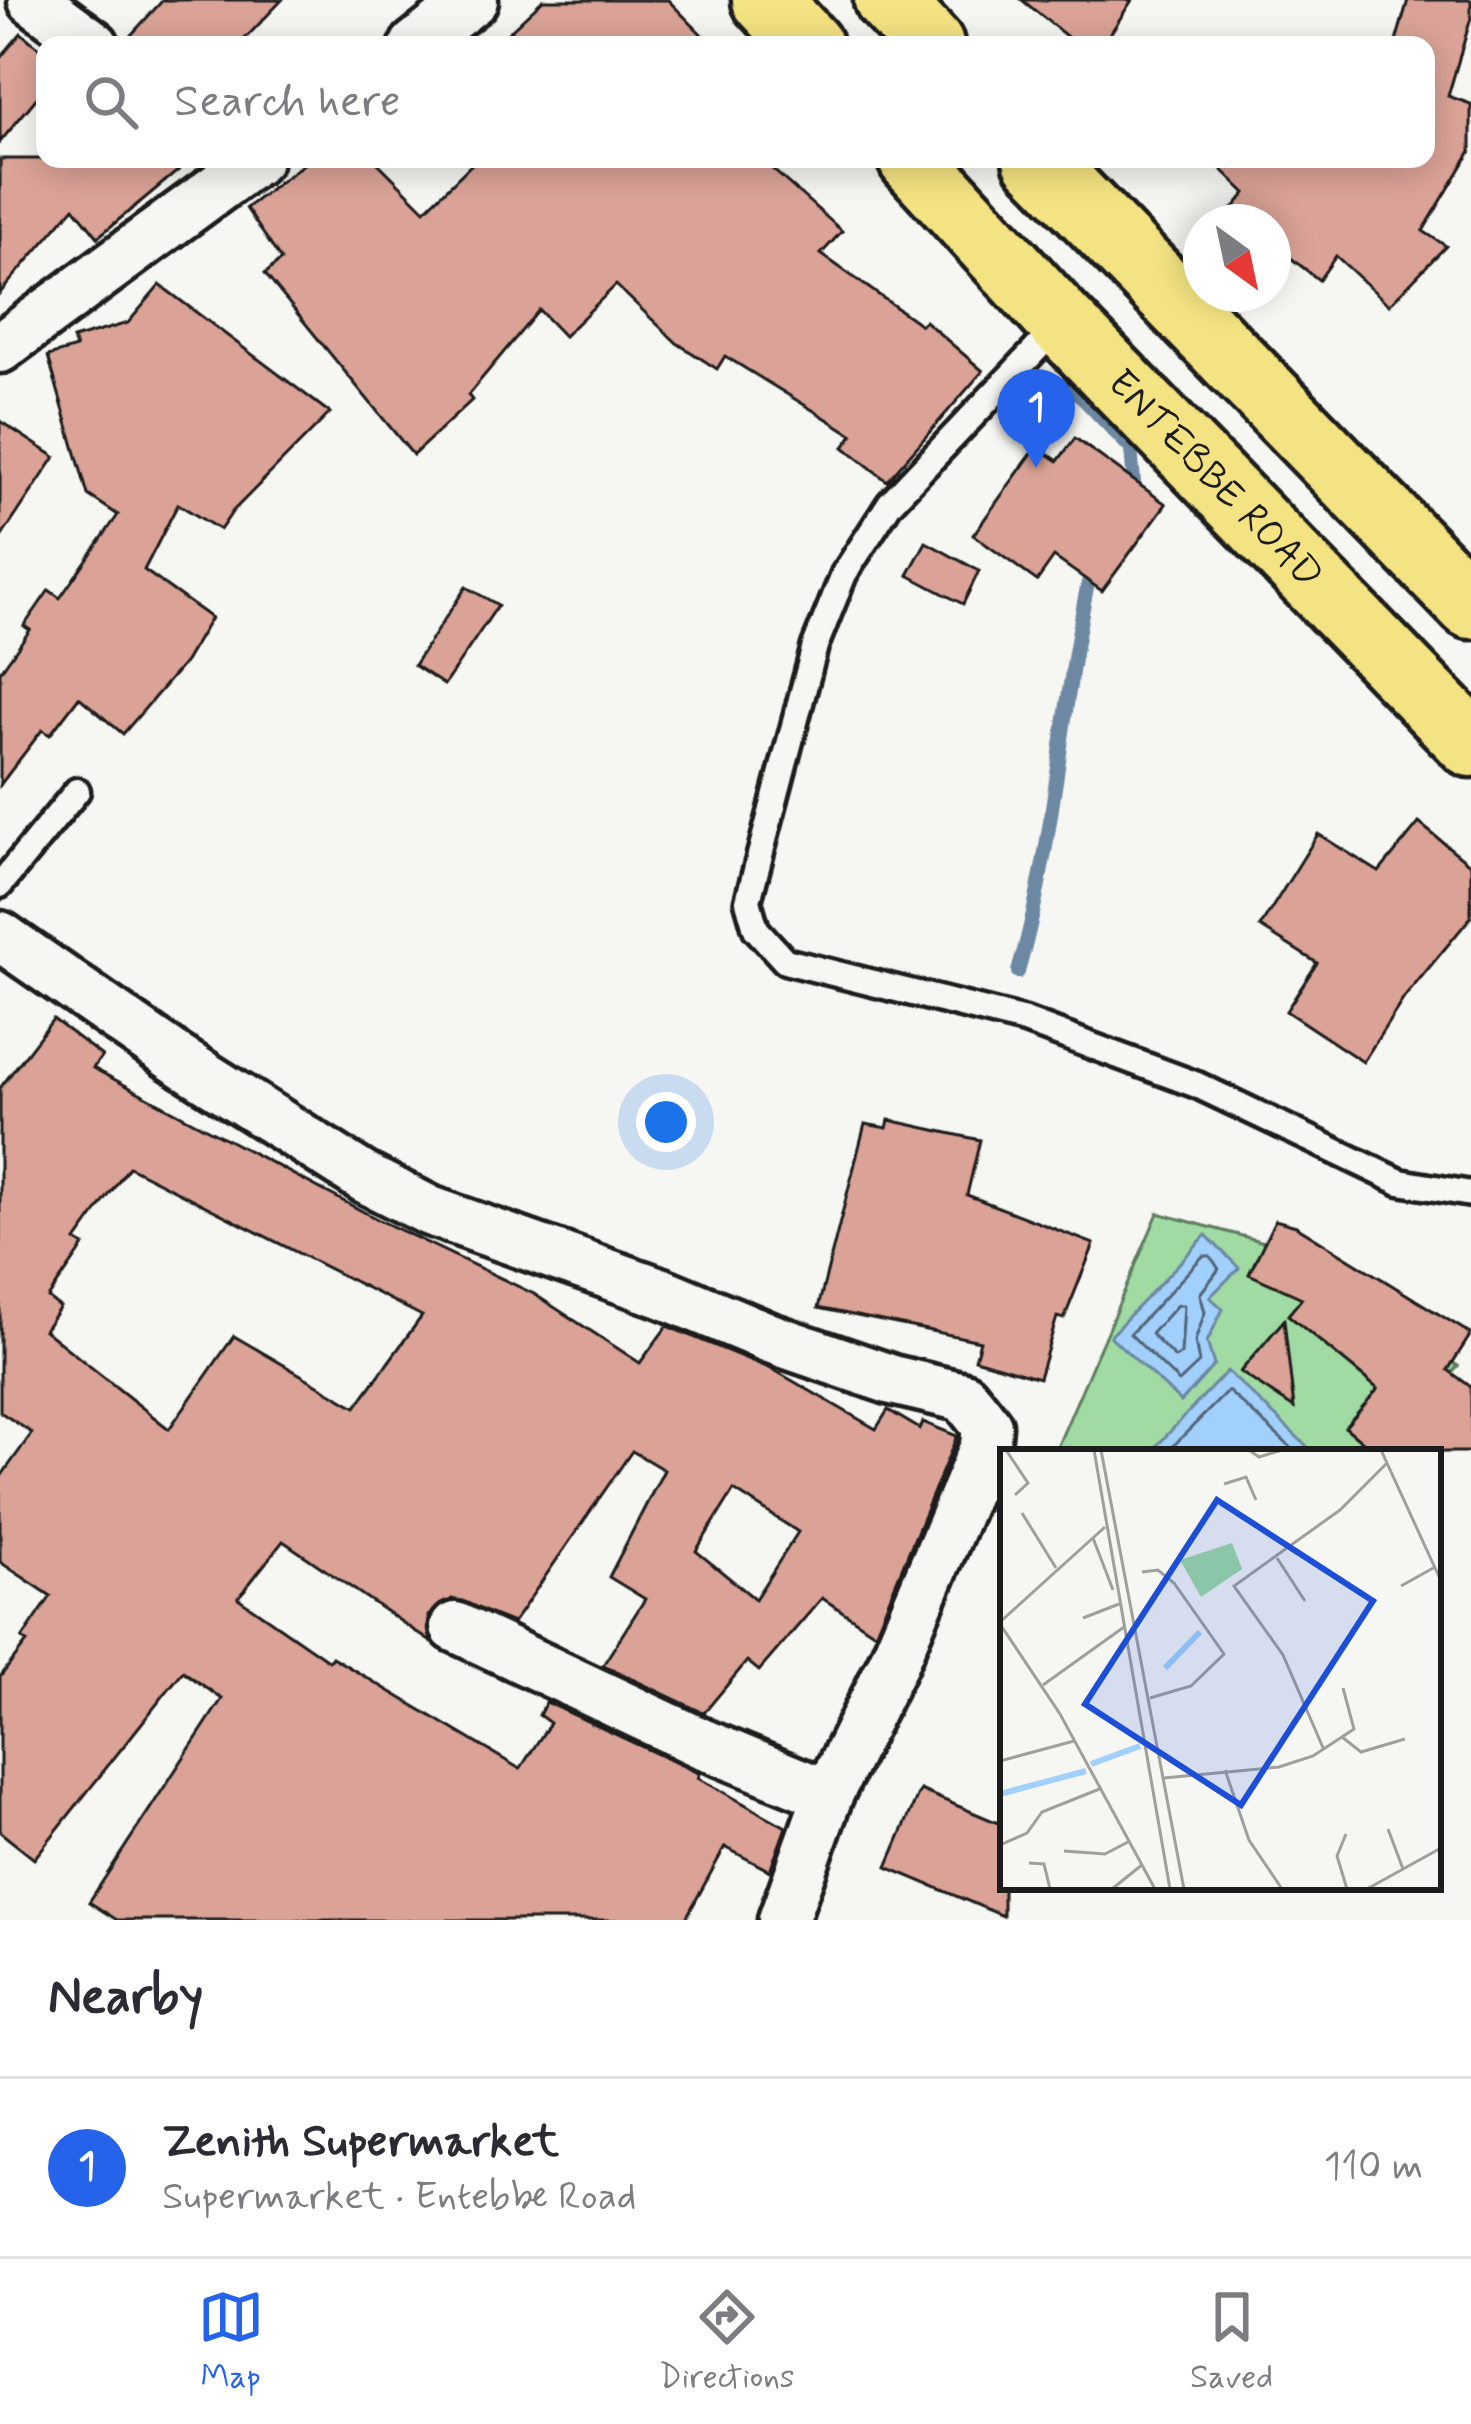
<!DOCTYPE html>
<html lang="en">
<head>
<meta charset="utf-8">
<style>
  body { margin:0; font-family:Mynerve,sans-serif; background:#f2f2f3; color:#2b2b33 }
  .compass { position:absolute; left:1183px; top:204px; width:108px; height:108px; border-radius:50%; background:#fff; box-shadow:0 6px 30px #0003; rotate:147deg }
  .you { position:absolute; left:666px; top:1122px; width:42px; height:42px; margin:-30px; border:9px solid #fff; border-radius:50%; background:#1a73e8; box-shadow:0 0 0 18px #1a73e833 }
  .badge { display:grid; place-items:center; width:78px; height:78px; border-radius:50%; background:#2563eb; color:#fff; font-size:39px; font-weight:700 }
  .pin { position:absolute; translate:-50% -99px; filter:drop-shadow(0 3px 6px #0008) }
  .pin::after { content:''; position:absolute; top:63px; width:42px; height:36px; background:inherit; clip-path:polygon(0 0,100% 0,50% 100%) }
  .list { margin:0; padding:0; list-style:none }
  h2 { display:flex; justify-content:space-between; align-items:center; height:156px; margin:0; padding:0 48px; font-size:51px }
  h2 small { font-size:39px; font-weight:400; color:#7c7c81 }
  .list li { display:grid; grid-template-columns:78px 1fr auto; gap:36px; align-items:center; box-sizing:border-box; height:180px; padding:0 48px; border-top:3px solid #e1e1e2 }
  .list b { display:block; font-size:45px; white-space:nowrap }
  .list p { margin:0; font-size:39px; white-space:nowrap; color:#7c7c81 }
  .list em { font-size:39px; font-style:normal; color:#7c7c81 }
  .icon { flex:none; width:66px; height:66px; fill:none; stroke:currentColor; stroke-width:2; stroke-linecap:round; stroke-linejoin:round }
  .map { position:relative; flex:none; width:1471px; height:1920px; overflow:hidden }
  .search { position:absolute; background:#fff; box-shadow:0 6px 30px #0003; left:36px; right:36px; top:36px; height:132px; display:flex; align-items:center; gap:30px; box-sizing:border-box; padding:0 42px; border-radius:24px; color:#7c7c81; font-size:45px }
  .sheet { height:336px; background:#fff }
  nav { display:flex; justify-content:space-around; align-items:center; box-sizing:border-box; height:168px; border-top:3px solid #e1e1e2; background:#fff; font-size:33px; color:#7c7c81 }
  nav a { display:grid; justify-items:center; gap:6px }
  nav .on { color:#2563eb }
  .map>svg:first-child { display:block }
  .green { fill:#9fdba2; stroke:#5e7c5f; stroke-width:3 }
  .water { fill:#a1d0fc; stroke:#6c88a2; stroke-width:3 }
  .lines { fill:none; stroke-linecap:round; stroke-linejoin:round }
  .shore { stroke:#516476; stroke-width:3 }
  .stream { stroke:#6c88a2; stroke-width:14 }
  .building { fill:#dba397; stroke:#1c1c1c; stroke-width:3; fill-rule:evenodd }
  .lane-casing { stroke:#1c1c1c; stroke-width:33 }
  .street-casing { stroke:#1c1c1c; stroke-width:57 }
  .primary-casing { stroke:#1c1c1c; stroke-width:75 }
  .lane { stroke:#f6f6f2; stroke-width:24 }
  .street { stroke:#f6f6f2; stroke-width:48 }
  .primary { stroke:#f4e382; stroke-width:66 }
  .labels { text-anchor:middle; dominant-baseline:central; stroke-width:9; stroke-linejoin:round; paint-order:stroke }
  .street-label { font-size:39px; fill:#1c1c1c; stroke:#f6f6f2 }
  .inset-river { fill:none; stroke:#a1d0fc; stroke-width:6 }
  .inset-road { fill:none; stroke:#9f9f9c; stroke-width:3 }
  .view { fill:#1d4ed8; fill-opacity:0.15; stroke:#1d4ed8; stroke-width:6 }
  .inset-edge { fill:none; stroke:#1c1c1c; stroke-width:6 }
</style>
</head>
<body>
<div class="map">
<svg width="1471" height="1920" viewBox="0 0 1471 1920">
  <rect width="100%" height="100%" fill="#f6f6f2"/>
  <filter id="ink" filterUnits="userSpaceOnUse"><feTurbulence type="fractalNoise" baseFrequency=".00833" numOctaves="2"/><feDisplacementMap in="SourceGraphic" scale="24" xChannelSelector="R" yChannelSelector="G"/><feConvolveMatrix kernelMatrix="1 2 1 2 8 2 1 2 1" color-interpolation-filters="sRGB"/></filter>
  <g filter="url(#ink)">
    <!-- green -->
    <polygon class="green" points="1158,1213 1275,1245 1458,1366 1376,1452 1055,1452"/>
    <!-- water -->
    <g class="water">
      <polygon points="1206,1235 1239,1268 1210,1297 1223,1309 1207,1342 1214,1365 1181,1402 1110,1336"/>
      <polygon points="1227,1371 1313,1452 1151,1452"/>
    </g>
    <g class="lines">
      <!-- shore -->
      <g class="shore">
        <polygon points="1203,1256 1210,1256 1219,1269 1200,1294 1205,1312 1195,1341 1199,1363 1179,1382 1130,1334"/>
        <polygon points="1177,1305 1184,1305 1181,1354 1175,1358 1151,1334"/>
        <polyline points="1167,1452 1228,1391 1296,1452"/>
      </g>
      <!-- stream -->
      <g class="stream">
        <polyline points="1067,382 1131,449 1135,493"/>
        <path d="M1018 972C1055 846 1060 712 1088 583"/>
      </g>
    </g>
    <!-- building -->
    <g class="building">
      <polygon points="163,0 282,0 239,45 122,45"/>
      <polygon points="543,0 668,0 712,45 495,45"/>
      <polygon points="1022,0 1132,0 1103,45 1077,45"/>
      <polygon points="1408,0 1471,0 1471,18 1448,96 1471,104 1471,151 1423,231 1446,246 1389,305 1336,256 1319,280 1273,244 1273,222 1222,222 1246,193 1211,159 1426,159 1426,45 1395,45"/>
      <polygon points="21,33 45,53 45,88 0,142 0,58"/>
      <polygon points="0,159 192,159 98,237 74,207 0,293"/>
      <polygon points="310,159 374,159 425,210 477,159 761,159 842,231 821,254 921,325 925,321 983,371 887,481 844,447 853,435 725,356 717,369 677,343 616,285 564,336 539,310 468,395 472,400 413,455 265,274 281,260 246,208"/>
      <polygon points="160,285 330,413 233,511 220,530 178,504 144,570 211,618 184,663 123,734 79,697 50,735 42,730 0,785 0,672 30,630 24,626 49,590 60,598 118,515 88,495 48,356 76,348 73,339 128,323"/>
      <polygon points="0,421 55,457 0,539"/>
      <polygon points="1075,438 1166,504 1102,591 1054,557 1037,581 973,535 1037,446 1058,461"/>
      <polygon points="926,542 979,571 963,604 908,575"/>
      <polygon points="466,587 498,605 444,685 414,665"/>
      <polygon points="1419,823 1471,865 1471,917 1404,998 1363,1062 1286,1011 1317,963 1260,927 1318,834 1379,872"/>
      <path d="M53 1019 102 1056 93 1068 377 1219 534 1294 640 1363 667 1326 774 1370 876 1429 888 1410 920 1429 923 1422 957 1436 875 1633 822 1598 759 1671 747 1661 704 1713 603 1665 645 1599 609 1577 664 1470 632 1451 513 1623 452 1599 429 1616 431 1642 283 1541 238 1598 329 1661 332 1657 520 1769 550 1723 539 1715 546 1702 700 1774 698 1778 786 1827 770 1871 725 1847 685 1920H117L89 1902 222 1699 183 1671 34 1859 0 1832V1677L27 1642 22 1639 51 1596 0 1562V1478L32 1433 0 1412V1088ZM129 1167 422 1316 356 1407 234 1336 169 1429 44 1330 60 1307 48 1298 84 1246 76 1241ZM734 1490 798 1532 755 1599 696 1551Z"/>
      <polygon points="889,1120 980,1140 967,1195 1094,1244 1064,1319 1057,1317 1039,1378 975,1359 980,1341 818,1308 865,1124 887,1128"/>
      <polygon points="1275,1220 1296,1226 1471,1334 1448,1370 1471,1387 1471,1452 1375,1452 1345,1427 1378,1389 1288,1315 1302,1298 1249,1274"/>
      <polygon points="1284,1320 1294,1408 1240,1372"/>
      <polygon points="920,1790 1003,1825 1003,1916 887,1867"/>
    </g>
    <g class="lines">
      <defs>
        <g id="lane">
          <polyline points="1060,324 890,503 844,574 815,646 748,901 756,929 785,961 1025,1021 1197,1085 1400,1182 1471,1194"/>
          <polyline points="0,885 77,791"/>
        </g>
        <g id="street">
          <polyline points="33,0 94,45"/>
          <polyline points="415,45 473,0"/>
          <polyline points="0,348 257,159"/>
          <polyline points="0,936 174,1057 365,1178 430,1211 662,1293 770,1338 892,1380 964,1397 987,1426 985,1446 893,1663 828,1795 783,1920"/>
          <polyline points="455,1627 701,1743 828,1795"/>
        </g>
        <g id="primary">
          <polyline points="766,0 808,45"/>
          <polyline points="888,0 930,45"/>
          <path id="s1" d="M912 159 1061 322 1471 743"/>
          <polyline points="1037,159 1471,605"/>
        </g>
      </defs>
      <!-- lane casing -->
      <use href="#lane" class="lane-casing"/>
      <!-- street casing -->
      <use href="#street" class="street-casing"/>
      <!-- primary casing -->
      <use href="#primary" class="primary-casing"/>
      <!-- lane -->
      <use href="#lane" class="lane"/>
      <!-- street -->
      <use href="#street" class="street"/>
      <!-- primary -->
      <use href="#primary" class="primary"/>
    </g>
  </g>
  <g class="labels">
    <!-- street labels -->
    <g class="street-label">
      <text stroke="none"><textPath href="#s1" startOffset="441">ENTEBBE ROAD</textPath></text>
    </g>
  </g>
  <!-- overview -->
  <g transform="translate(1000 1449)">
    <rect width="441" height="441" fill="#f6f6f2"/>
    <path d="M232 94 242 120 201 148 180 111Z" fill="#9fdba2"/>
    <path class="inset-river" d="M165 219 200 183M91 315 140 297M0 345 86 322"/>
    <path class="inset-road" d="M6 1 28 34 15 46M94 1 170 440M101 1 184 440M249 1 259 8 282 1M381 1 441 132M224 35 246 28 256 51M22 64 56 119M93 89 113 141M277 109 305 152M142 123 158 121 174 134 224 205 191 237 150 249M401 137 435 118M83 169 119 155M0 173 105 78M0 175 60 265 155 440M43 236 124 178M342 288 361 303 405 290M324 301 283 206 234 137 340 61 387 14M0 312 74 292M225 321 249 391 282 440M164 329 279 318 313 307 354 280 343 239M388 380 403 420M346 385 337 407 347 440M0 396 27 384 42 363 102 339M64 402 105 405 130 392M29 414 44 415 50 440M112 440 143 415M367 440 441 399"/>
    <path class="view" d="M217 51 373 152 241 356 85 255Z"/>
    <rect width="441" height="441" class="inset-edge"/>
  </g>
</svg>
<svg class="compass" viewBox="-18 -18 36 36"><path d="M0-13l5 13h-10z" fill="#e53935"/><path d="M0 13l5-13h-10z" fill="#7c7c81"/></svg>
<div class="you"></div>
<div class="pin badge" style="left:1036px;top:468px">1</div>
<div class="search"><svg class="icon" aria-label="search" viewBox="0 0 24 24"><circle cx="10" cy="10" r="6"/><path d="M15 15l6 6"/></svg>Search here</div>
</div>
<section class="sheet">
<h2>Nearby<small></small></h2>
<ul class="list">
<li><span class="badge">1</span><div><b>Zenith Supermarket</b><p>Supermarket · Entebbe Road</p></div><em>110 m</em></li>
</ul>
</section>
<nav>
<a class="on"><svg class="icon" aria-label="map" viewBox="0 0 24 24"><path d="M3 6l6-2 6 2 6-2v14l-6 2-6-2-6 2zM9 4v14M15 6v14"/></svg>Map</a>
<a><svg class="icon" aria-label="directions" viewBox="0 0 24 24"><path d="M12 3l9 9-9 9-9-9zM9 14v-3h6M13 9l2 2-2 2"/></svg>Directions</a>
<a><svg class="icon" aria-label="saved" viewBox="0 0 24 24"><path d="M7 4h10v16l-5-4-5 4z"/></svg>Saved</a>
</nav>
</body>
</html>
